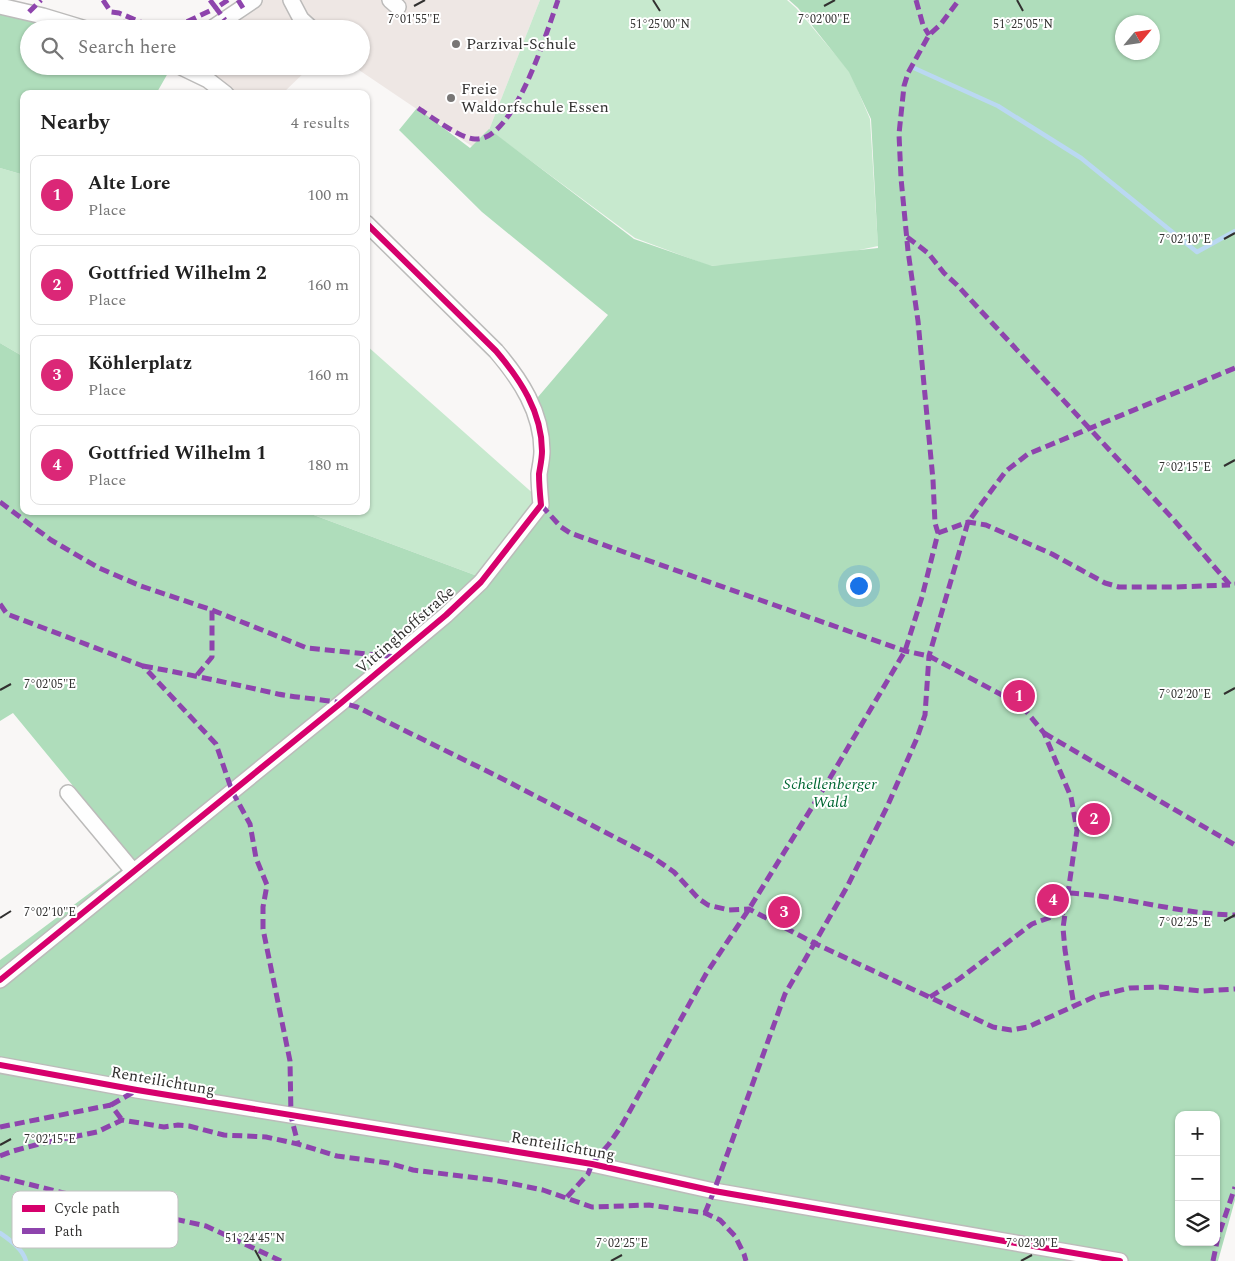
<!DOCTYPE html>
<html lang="en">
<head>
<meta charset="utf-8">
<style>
  body { margin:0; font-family:Spectral,serif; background:#f6f6f6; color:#222 }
  .controls { position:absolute; right:15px; bottom:15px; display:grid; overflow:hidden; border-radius:10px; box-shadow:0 1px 4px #0004 }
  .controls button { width:45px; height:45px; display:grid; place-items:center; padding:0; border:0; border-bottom:1px solid #e0e0e0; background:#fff; color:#222; font:25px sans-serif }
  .compass { position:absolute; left:1115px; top:15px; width:45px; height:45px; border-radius:50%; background:#fff; box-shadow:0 1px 4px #0004; rotate:61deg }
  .you { position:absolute; left:858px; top:585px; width:18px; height:18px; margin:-12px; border:4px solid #fff; border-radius:50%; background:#1a73e8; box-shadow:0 0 0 8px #1a73e833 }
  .badge { display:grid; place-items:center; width:32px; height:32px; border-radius:50%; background:#db2777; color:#fff; font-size:16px; font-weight:700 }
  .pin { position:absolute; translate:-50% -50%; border:2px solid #fff; box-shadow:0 1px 5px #0006 }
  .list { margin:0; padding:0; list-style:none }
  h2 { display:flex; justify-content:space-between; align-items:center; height:65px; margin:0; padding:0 20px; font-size:21px }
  h2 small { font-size:16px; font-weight:400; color:#767676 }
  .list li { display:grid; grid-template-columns:32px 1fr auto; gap:15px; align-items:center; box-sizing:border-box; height:80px; margin:0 10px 10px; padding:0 10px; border:1px solid #e0e0e0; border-radius:10px }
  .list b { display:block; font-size:19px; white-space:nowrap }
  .list p { margin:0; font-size:16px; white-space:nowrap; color:#767676 }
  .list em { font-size:16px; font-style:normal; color:#767676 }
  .icon { flex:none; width:28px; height:28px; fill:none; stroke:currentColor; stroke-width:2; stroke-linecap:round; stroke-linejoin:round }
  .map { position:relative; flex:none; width:1235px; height:1261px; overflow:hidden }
  .search { position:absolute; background:#fff; box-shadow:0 1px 4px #0004; left:20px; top:20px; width:350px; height:55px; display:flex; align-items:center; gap:12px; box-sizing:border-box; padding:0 18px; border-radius:28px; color:#767676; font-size:19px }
  .panel { position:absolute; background:#fff; box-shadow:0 1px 4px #0004; left:20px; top:90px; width:350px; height:425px; border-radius:10px }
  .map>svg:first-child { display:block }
  .built { fill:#eee7e4 }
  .green { fill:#c7e9ce }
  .forest { fill:#afddbb; fill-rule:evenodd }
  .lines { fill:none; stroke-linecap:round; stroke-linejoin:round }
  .stream { stroke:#bad8f2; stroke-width:4.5 }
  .minor-casing { stroke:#bcbbba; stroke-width:18 }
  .path { stroke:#dddddc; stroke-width:2.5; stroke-dasharray:4 4; stroke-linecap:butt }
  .minor { stroke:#fefefe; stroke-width:15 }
  .quiet { stroke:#8e44ad; stroke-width:5; stroke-dasharray:10 5; stroke-linecap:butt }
  .cycleway-casing { stroke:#fff; stroke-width:9 }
  .cycleway { stroke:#d6006c; stroke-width:6 }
  .ticks { fill:none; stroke:#323130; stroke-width:2 }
  .poi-dot { fill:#787675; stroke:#fff; stroke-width:2 }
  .labels { text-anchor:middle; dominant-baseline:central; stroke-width:4; stroke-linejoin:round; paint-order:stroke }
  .poi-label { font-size:16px; fill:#323130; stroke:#fff; text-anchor:start }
  .street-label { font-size:16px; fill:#323130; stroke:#fff }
  .park-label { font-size:16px; font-style:italic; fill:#006732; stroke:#fff }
  .key { fill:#fff; stroke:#c2c1c1; stroke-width:1 }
  .key-label { font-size:14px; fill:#323130 }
  .ticks-label { font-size:12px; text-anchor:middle; fill:#323130; stroke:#fff; stroke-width:4; stroke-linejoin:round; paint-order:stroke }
</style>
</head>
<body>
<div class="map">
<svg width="1235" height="1261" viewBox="0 0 1235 1261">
  <rect width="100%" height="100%" fill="#f9f7f6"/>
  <!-- built -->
  <g class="built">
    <polygon points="249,0 540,0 489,130 473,147 353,66 361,66 361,29 202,29"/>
    <polygon points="182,66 311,66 282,94 229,94"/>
  </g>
  <!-- green -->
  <g class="green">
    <polygon points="540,0 787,0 796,8 850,72 870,119 878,246 808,261 710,266 635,238 489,130"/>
    <polygon points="0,168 24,175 24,357 0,343"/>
    <polygon points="366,345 545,504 480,577 303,511 366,511"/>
  </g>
  <!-- forest -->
  <g class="forest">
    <path d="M789 0H1235V1200L1218 1261H0V960L134 860 13 713 0 721V343L24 357V511H303L480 577 545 504 538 397 608 315 482 212 399 130 417 108 470 148 489 129 634 239 712 266 878 248 871 119 849 72 798 8ZM1122 22H1152V52H1122ZM1179 1115H1216V1242H1179Z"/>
    <polygon points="0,7 82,29 29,29 29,66 172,66 156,94 24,94 24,175 0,168"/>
  </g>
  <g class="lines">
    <!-- stream -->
    <g class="stream">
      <polyline points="914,68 998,106 1081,158 1197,252 1235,231"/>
      <path d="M0 1233C10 1240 23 1249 26 1261"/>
    </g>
    <defs>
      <g id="minor">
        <polyline points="291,0 301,19 312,29"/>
        <polyline points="390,0 398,7"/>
        <polyline points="0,6 43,16 86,29"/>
        <polyline points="211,29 254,0"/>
        <polyline points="179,66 208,80 226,94"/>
        <polyline points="68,793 133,871"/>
        <path d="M0 980 341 703 446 615 481 582 541 505C540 495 539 485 539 474 540 467 542 459 542 451 542 412 520 379 496 351L366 223"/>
        <polyline points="0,1065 137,1090 592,1164 714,1191 1120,1261"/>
      </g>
    </defs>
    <!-- minor casing -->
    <use href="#minor" class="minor-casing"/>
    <!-- path -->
    <polyline class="path" points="119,13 129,29"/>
    <!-- minor -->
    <use href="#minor" class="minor"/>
    <!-- quiet -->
    <g class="quiet">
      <polyline points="103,0 111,12 119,13 157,29"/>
      <polyline points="210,0 216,8 228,0"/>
      <polyline points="238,0 243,8"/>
      <polyline points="916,0 923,25 929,35"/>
      <polyline points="29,12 41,0"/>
      <polyline points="158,29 180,25 216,8 225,20"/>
      <path d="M418 108C430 116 461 139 475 139 514 142 547 31 558 0"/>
      <polyline points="907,237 928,253 944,273 957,285 1174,520 1230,585 1235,584"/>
      <polyline points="0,502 51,540 99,568 141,586 212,610 307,648 396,657"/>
      <polyline points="541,505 561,527 570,533 905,651 929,656 1002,695 1026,711 1044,733 1071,797 1077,830 1063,928 1065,950 1074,1006"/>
      <polyline points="938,533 968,522 986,525 1052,554 1105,583 1119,587 1176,587 1230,585"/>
      <polyline points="0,604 7,614 143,666 216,744 232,791 250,824 256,858 267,885 263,907 263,929 290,1061 291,1116 298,1144"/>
      <path d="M143 666C188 674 233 684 278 694 304 699 331 699 357 707L497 776 651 856 674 872 699 899 708 905 729 910 749 909 814 943 993 1027 1011 1030 1028 1027 1096 996 1130 988 1160 987 1202 991 1235 989"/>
      <polyline points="197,675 212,657 212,610"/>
      <polyline points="1044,733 1235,845"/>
      <path d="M1069 893C1125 896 1179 914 1235 915"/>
      <polyline points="930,997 959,979 1032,924 1065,912"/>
      <polyline points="111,1105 137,1090"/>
      <polyline points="0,1127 111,1105 122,1120"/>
      <polyline points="0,1156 13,1151 43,1143 97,1132 122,1120 164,1127 178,1125 189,1126 224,1135 266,1137 298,1144 337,1156 388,1163 413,1170 493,1180 514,1184 543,1190 592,1207 649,1205 705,1213 720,1220 735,1236 744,1254 746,1261"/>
      <polyline points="0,1177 116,1206 206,1226 281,1261"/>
      <polyline points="567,1197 588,1174 592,1164 609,1144 622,1125 706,974 749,909 827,783 905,651 922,597 938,533 935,523 933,480 918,321 908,251 901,178 899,134 904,86 908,73 929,35 941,24 959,0"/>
      <polyline points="705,1213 714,1191 785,994 847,887 887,807 917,738 925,715 929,656 968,522 1006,471 1028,454 1235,368"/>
      <polyline points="1213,1261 1218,1237 1235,1187"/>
    </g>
    <defs>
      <g id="cycleway">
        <path d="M0 980 341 703 446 615 481 582 541 505C540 495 539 485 539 474 540 467 542 459 542 451 542 412 520 379 496 351L366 223"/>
        <polyline points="0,1065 137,1090 592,1164 714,1191 1120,1261"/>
      </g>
    </defs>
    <!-- cycleway casing -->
    <use href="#cycleway" class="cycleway-casing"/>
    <!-- cycleway -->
    <use href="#cycleway" class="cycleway"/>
  </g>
  <!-- ticks -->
  <path class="ticks" d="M653 0 660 11M1017 0 1023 11M414 6 425 0M824 6 835 0M1224 239 1235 233M1224 466 1235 460M0 690 11 684M1224 694 1235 688M0 918 11 911M1224 921 1235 915M0 1145 11 1139M255 1250 261 1261M611 1261 622 1255M1021 1261 1032 1255"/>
  <!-- markers -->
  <g class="poi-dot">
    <circle cx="456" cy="44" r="5"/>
    <circle cx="451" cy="98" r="5"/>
  </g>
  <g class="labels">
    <!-- poi labels -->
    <g class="poi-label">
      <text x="466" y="44">Parzival-Schule</text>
      <text x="461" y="89">Freie<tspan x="461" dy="18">Waldorfschule Essen</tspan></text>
    </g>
    <!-- street labels -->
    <g class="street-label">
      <text transform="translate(405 630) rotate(-41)">Vittinghoffstraße</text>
      <text transform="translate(163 1081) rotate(10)">Renteilichtung</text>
      <text transform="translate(563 1146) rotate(10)">Renteilichtung</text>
    </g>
    <!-- park labels -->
    <g class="park-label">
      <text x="830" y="784">Schellenberger<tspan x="830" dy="18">Wald</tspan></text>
    </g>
  </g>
  <!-- legend -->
  <rect x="12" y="1191" width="166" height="57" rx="8" class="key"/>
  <rect x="22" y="1205" width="23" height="7" fill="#d6006c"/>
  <rect x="22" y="1228" width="23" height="6" fill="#8e44ad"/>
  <g class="key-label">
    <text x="54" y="1213">Cycle path</text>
    <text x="54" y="1236">Path</text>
  </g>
  <g class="ticks-label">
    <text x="414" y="23">7°01'55"E</text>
    <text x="824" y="23">7°02'00"E</text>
    <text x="660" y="28">51°25'00"N</text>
    <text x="1023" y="28">51°25'05"N</text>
    <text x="1185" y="243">7°02'10"E</text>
    <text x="1185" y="471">7°02'15"E</text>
    <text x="50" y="688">7°02'05"E</text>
    <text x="1185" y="698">7°02'20"E</text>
    <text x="50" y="916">7°02'10"E</text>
    <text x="1185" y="926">7°02'25"E</text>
    <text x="50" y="1143">7°02'15"E</text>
    <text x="255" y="1242">51°24'45"N</text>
    <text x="622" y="1247">7°02'25"E</text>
    <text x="1032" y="1247">7°02'30"E</text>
  </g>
</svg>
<div class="controls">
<button>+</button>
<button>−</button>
<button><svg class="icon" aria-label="layers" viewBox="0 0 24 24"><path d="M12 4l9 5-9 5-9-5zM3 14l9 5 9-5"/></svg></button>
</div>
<svg class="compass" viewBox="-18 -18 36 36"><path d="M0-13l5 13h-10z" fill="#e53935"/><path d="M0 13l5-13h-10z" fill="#767676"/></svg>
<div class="you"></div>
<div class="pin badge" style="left:1019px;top:696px">1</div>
<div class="pin badge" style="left:1094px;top:819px">2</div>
<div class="pin badge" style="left:784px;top:912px">3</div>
<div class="pin badge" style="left:1053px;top:900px">4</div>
<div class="search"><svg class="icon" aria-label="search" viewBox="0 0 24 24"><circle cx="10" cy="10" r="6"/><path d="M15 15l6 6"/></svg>Search here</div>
<section class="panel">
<h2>Nearby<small>4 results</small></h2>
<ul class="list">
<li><span class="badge">1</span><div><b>Alte Lore</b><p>Place</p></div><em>100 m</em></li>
<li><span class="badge">2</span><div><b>Gottfried Wilhelm 2</b><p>Place</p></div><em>160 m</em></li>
<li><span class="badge">3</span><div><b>Köhlerplatz</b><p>Place</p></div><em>160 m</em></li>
<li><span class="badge">4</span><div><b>Gottfried Wilhelm 1</b><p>Place</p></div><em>180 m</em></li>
</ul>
</section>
</div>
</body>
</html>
